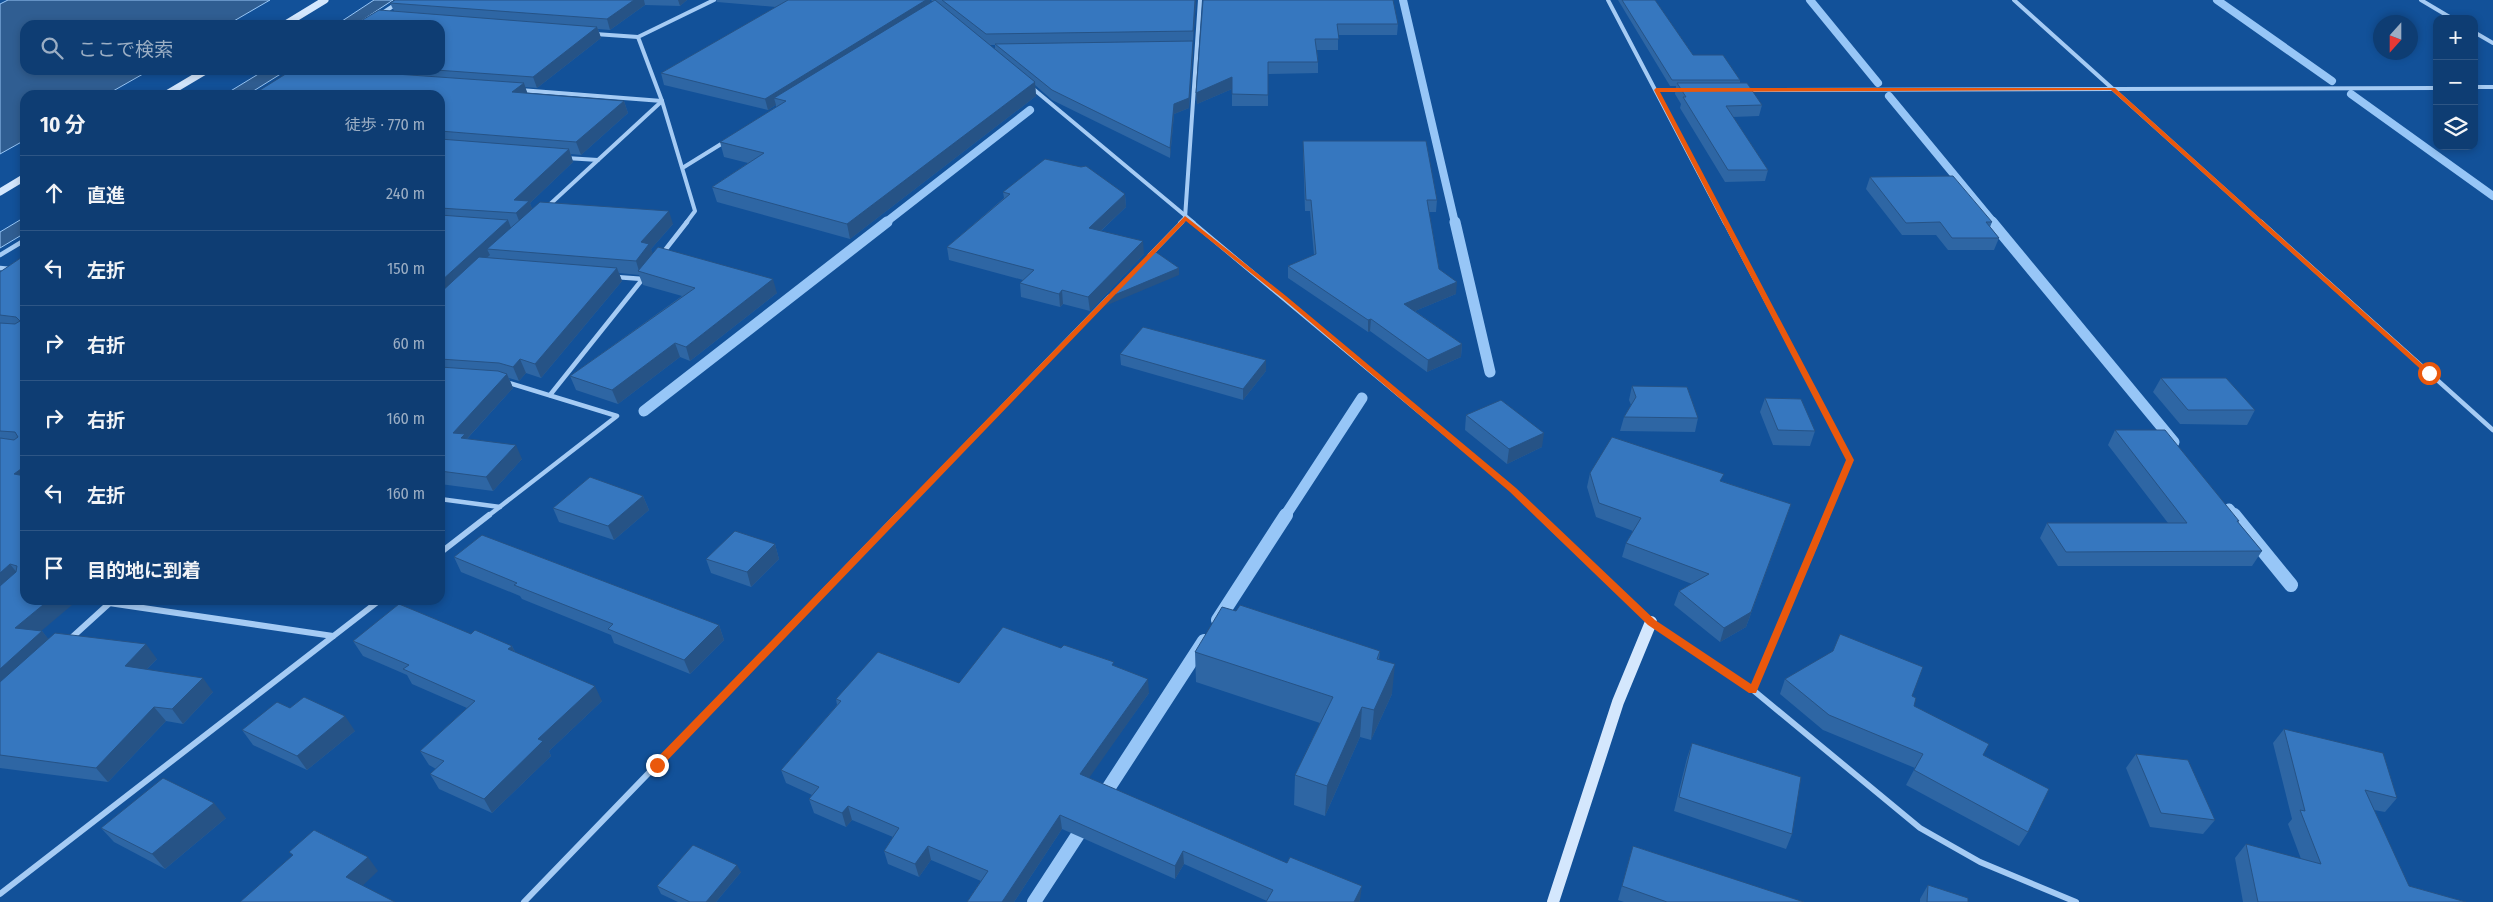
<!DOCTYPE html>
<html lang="ja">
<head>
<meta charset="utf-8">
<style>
  body { margin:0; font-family:"Fira Sans Condensed","Noto Sans JP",sans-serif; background:#174478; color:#f1f3f6 }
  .controls { position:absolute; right:15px; top:15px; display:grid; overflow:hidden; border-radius:10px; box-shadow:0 2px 8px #0003 }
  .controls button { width:45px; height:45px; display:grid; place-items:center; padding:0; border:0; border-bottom:1px solid #2e5685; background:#0e3d73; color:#f1f3f6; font:25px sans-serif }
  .compass { position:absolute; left:2373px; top:15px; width:45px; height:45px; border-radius:50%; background:#0e3d73; box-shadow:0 2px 8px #0003; rotate:201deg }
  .stop { position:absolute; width:15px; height:15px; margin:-11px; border:4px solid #ea580c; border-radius:50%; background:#fff }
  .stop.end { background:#ea580c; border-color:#fff; box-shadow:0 1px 5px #0008 }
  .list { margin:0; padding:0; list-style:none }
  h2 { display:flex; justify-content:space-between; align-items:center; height:65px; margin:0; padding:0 20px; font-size:21px }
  h2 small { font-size:16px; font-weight:400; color:#9baec4 }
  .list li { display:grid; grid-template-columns:32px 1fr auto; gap:15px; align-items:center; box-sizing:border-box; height:75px; padding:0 20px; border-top:1px solid #2e5685 }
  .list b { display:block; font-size:19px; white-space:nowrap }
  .list em { font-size:16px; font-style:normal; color:#9baec4 }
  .icon { flex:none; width:28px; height:28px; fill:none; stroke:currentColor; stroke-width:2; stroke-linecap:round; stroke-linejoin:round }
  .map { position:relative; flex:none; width:2493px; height:902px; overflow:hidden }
  .search { position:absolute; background:#0e3d73; box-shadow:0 2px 8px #0003; left:20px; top:20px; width:425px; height:55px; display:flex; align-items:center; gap:12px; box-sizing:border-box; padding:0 18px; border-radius:15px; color:#9baec4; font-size:19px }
  .panel { position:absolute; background:#0e3d73; box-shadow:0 2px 8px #0003; left:20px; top:90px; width:425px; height:515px; border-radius:15px }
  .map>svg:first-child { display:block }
  .water { fill:#305e92; stroke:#97c6f7 }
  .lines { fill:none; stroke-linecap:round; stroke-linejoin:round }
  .stream-far2 { stroke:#97c6f7; stroke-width:8 }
  .stream-far1 { stroke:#97c6f7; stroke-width:11 }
  .stream { stroke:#97c6f7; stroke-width:14 }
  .street-far2 { stroke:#a5cbf4; stroke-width:4 }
  .street-far1 { stroke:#a5cbf4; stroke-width:4.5 }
  .street { stroke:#a5cbf4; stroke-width:6 }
  .secondary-far1 { stroke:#d4e7fd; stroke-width:7 }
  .secondary { stroke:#d4e7fd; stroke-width:12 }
  .wall { fill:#2e66a4; fill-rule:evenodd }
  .shaded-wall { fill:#265386 }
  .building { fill:#3677bf; stroke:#265386 }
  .route { fill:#ea580c }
</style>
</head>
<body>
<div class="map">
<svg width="2493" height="902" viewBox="0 0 2493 902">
  <rect width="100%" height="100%" fill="#125199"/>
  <!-- water -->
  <g class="water">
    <polygon points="8,0 270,0 227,25 25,25 25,70 150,70 106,95 25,95 25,140 0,154 0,4"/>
    <polygon points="374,0 393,0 355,25 336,25"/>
    <polygon points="265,70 287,70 247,95 224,95"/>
    <polygon points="25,217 25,233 0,248 0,232"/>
  </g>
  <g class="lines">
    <!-- stream-far2 -->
    <g class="stream-far2">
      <polyline points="1403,0 1455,223"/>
      <polyline points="1810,0 1878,83"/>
      <polyline points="2217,0 2332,81"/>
      <polyline points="2351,94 2493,196"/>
      <polyline points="1889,96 1994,223"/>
      <polyline points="885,223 1030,110"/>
    </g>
    <!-- stream-far1 -->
    <g class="stream-far1">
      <polyline points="1455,222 1490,372"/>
      <polyline points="1992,222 2174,442"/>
      <polyline points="644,411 887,222"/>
      <polyline points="2229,509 2235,516"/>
      <polyline points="1285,516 1362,398"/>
    </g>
    <!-- stream -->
    <g class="stream">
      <polyline points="2234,515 2291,585"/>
      <polyline points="1218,620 1286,515"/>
      <polyline points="1102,798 1204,641"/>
      <polyline points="1034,902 1085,824"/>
    </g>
    <!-- street-far2 -->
    <g class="street-far2">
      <polyline points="1608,0 1725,223"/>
      <polyline points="2014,0 2262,223"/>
      <polyline points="2421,0 2453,19"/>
      <polyline points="381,14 402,0"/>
      <polyline points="2474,32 2493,43"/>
      <polyline points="595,34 638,37"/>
      <polyline points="1031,87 1194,223"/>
      <polyline points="2474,87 2493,87"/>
      <polyline points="520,90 662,101"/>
      <polyline points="1656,90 1681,90"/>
      <polyline points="1747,90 2437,88"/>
      <polyline points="566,158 598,160"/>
      <polyline points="684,167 726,141"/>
      <polyline points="547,207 662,101"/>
      <polyline points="686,223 695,211 662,101 638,37 714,0"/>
      <polyline points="1180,223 1185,218 1200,0"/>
    </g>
    <!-- street-far1 -->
    <g class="street-far1">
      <polyline points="1192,222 1513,490 1540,516"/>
      <polyline points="1725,222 1850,460 1826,516"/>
      <polyline points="2261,222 2493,430"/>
      <polyline points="662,254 687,222"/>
      <polyline points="0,255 25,240"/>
      <polyline points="1150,255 1182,222"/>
      <polyline points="0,268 10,269"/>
      <polyline points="616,277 643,279"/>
      <polyline points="550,395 645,276"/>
      <polyline points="440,499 500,507"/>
      <polyline points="488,516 617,416 506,382"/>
      <polyline points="897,516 1109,297"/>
    </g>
    <!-- street -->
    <g class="street">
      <polyline points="1539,515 1651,622 1753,690 1920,828 1980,862 2076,902"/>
      <polyline points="440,553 489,515"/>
      <polyline points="109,603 333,636"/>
      <polyline points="69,640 113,600"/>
      <polyline points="1753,690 1827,515"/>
      <polyline points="0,894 380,600"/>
      <polyline points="524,902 898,515"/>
    </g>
    <!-- secondary-far1 -->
    <g class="secondary-far1">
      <polyline points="284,25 325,0"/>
      <polyline points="165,95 207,70"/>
      <polyline points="0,192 25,177"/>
    </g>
    <!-- secondary -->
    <polyline class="secondary" points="1553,902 1618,702 1651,622"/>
  </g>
  <!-- wall -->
  <g class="wall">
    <polygon points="395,0 687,0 680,6 645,5 610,30 598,29 601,38 537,88 525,87 527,93 624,101 628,113 581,155 571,154 573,162 530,203 532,209 673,224 651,249 652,253 777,293 690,361 680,357 618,404 576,390 570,376 682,296 643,285 639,275 619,273 622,281 541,378 526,373 519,381 509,378 513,388 467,439 522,459 493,491 440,484 440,95 292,70 440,70 394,11 390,3"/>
    <path d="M716 0H930V3L933 2 931 0H1196L1193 42V50L1189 108 1174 114 1170 158 1052 100 1035 85 1036 96 850 239 717 202 712 187 748 163 724 157 720 142 776 107V105L768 110 664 85 661 73 776 7 717 2ZM990 45H995V50Z"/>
    <polygon points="1203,0 1398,24 1397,35 1338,35 1338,50 1317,50 1318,62 1318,73 1268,74 1268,106 1232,106 1232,89 1197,104 1196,93"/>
    <polygon points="1618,0 1655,0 1693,55 1740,80 1740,83 1762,105 1759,116 1733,117 1768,170 1765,181 1725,182 1680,108 1681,104 1675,94 1676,86 1670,86"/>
    <polygon points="1303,141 1437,200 1436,212 1429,212 1439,269 1456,294 1415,311 1462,344 1461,357 1427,372 1370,331 1368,332 1288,278 1288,266 1314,255 1310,211 1305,211 1303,152"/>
    <polygon points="1870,177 1992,222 1990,227 1999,238 1994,250 1948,250 1936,235 1902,235 1866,189"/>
    <polygon points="1003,192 1125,194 1126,207 1101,231 1144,254 1090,311 1063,304 1060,307 1021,297 1020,283 1023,280 949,260 947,247 1004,198"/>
    <polygon points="25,243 25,253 21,246"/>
    <polygon points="25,255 41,631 42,631 48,639 157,659 147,669 213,692 183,724 166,721 108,782 0,768 0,272"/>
    <polygon points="1120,354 1266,371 1243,400 1121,365"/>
    <polygon points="2161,378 2255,410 2247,425 2180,424 2153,392"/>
    <polygon points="1632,386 1698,418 1695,432 1620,431 1624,417 1631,405 1629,400"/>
    <polygon points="1765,398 1815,431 1810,446 1773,445 1760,412"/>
    <polygon points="1466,415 1542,447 1507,464 1465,430"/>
    <polygon points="2115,430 2239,521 2238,522 2262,551 2252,566 2058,566 2040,538 2047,523 2168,523 2108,445"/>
    <polygon points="1590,473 1721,481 1791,504 1746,627 1720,642 1674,605 1679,591 1692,584 1622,557 1626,543 1633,531 1596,517 1587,487"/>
    <polygon points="643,496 649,510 614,540 559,522 553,508"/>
    <polygon points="775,544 779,559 751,587 711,573 706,559"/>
    <polygon points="454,557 719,625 724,640 690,674 614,643 611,635 522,599 520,596 461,572"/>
    <polygon points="184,600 202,600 200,602"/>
    <polygon points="246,600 285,600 281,604"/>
    <polygon points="336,600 358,600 357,603"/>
    <polygon points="1236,611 1380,651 1379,659 1392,694 1371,740 1360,737 1325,816 1294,805 1295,775 1320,723 1196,682 1195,652"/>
    <polygon points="471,634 512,646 515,652 602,701 549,751 551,756 492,813 439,789 430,774 436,769 429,765 420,751 467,708 412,684 407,675 363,656 353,641"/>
    <polygon points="1061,648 1115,666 1149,693 1088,778 1360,900 1359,902 1266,902 1267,901 1184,864 1175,879 1062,829 1014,902 967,902 981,881 931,860 919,877 888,864 884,851 893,837 852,820 846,827 814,813 809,799 812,795 786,783 781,770 837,705 836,699 959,683"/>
    <polygon points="1785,679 1912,696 1914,706 2028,832 2019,846 1906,785 1915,768 1823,730 1780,694"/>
    <polygon points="290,708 355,731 307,770 253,745 242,730"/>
    <polygon points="2284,729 2397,798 2385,812 2374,810 2409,886 2466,902 2243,902 2235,858 2246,844 2301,859 2288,824 2292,819 2273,743"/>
    <polygon points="1692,743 1792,834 1786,849 1674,811 1687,758"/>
    <polygon points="2136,754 2215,820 2203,834 2150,827 2126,768"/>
    <polygon points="226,818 165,869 114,842 101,828"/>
    <polygon points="1633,846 1804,902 1624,902 1618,900"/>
    <polygon points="741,872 716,902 678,902 661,894 657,886"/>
    <polygon points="1928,885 1968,902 1920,902 1920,899"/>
  </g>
  <!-- shaded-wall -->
  <g class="shaded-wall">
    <polygon points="634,0 644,0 645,5 610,30 607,19"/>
    <polygon points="678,0 687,0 680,6"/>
    <polygon points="926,0 930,0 931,8 774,98 776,105 768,110 765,99"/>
    <polygon points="1195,0 1196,0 1193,42 1193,31"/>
    <polygon points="597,27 601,38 537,88 533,77"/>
    <polygon points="1193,41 1193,50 1189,108 1174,114 1170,158 1170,148 1174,104"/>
    <polygon points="1232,77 1232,89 1197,104 1196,93"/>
    <polygon points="1035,82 1036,96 850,239 847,224"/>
    <polygon points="524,83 528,95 512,92"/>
    <polygon points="624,101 628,113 581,155 576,142"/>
    <polygon points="569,149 573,162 530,203 534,214 521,226 516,213 514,200"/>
    <polygon points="1125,194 1126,207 1090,241 1089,228"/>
    <polygon points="669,211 673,224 651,249 654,257 639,271 636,261 641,242"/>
    <polygon points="508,220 513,233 487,249 490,255 440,300 440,282"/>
    <polygon points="1143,241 1144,254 1090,311 1088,297"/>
    <polygon points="617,268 622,281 541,378 535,364"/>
    <polygon points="1179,268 1179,275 1105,306 1105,299"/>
    <polygon points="773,279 777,293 690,361 686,347"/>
    <polygon points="1457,282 1456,294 1403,316 1404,304"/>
    <polygon points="1062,290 1063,304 1060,307 1059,294"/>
    <polygon points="1371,319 1370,331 1368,332 1368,320"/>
    <polygon points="675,343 680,357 618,404 612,390"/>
    <polygon points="1462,344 1461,357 1427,372 1428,360"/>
    <polygon points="520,359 526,373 519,381 513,367"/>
    <polygon points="1266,360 1266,371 1243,400 1243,389"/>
    <polygon points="507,374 513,388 463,443 453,433"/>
    <polygon points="1544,433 1542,447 1507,464 1509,449"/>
    <polygon points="516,445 522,459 493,491 486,477"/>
    <polygon points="25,466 25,488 14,474"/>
    <polygon points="643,496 649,510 614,540 608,526"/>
    <polygon points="1791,504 1746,627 1720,642 1724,628"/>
    <polygon points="775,544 779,559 751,587 747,572"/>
    <polygon points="10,564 22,579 0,597 0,573"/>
    <polygon points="49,600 78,600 27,643 15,628"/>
    <polygon points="278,600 285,600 281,604"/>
    <polygon points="719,625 724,640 690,674 684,660"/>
    <polygon points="42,631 54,646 0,695 0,669"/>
    <polygon points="146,644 157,659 136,680 125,666"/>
    <polygon points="512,646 519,660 508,649"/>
    <polygon points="1395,664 1392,694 1371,740 1374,710"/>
    <polygon points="203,678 213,692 183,724 172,709"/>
    <polygon points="1148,679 1149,693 1082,788 1080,774"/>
    <polygon points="595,686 602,701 549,751 551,756 492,813 484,799 538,739"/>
    <polygon points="154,707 166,721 108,782 96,768"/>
    <polygon points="1362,707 1360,737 1325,816 1327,786"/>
    <polygon points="345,716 355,731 307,770 297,756"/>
    <polygon points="214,803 226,818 165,869 152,854"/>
    <polygon points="848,806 852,820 846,827 842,813"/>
    <polygon points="1060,815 1062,829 1014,902 1002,902"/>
    <polygon points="928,846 931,860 919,877 915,864"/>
    <polygon points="1183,851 1184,864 1175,879 1175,866"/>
    <polygon points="368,857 378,871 357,891 346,877"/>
    <polygon points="737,865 741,872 716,902 706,902"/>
    <polygon points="1362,886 1360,900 1359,902 1354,902"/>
  </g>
  <!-- building -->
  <g class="building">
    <polygon points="395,0 634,0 607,19 390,3"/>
    <polygon points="788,0 926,0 765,99 661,73"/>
    <polygon points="935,0 1035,82 847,224 712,187 764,153 720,142 786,101 774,98"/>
    <polygon points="942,0 1195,0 1193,31 986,34"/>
    <polygon points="1203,0 1393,0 1398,24 1337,24 1339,39 1315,39 1318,62 1268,62 1268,95 1232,94 1232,77 1196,93"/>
    <polygon points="1622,0 1655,0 1693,55 1723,55 1740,80 1672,80"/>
    <polygon points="379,10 597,27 533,77 436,70 440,70 440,25 354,25"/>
    <polygon points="1193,41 1189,98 1174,104 1170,148 1052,90 995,44"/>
    <polygon points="292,70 339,70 524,83 512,92 624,101 576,142 440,131 440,95 252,95"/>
    <polygon points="1677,83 1747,83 1762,105 1726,106 1768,170 1728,170 1683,97 1686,97"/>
    <polygon points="440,139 569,149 514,200 529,201 516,213 440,208"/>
    <polygon points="1303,141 1426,141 1437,200 1427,200 1439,269 1457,282 1404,304 1462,344 1428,360 1371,319 1368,320 1288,266 1316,254 1311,200 1306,200"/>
    <polygon points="1045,159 1081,167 1086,166 1125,194 1089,228 1143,241 1088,297 1062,290 1059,294 1020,283 1034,270 947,247 1010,194 1003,192"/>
    <polygon points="1953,176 1992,222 1986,222 1999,238 1952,238 1940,222 1906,223 1870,177"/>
    <polygon points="540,202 669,211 641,242 649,244 636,261 487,249"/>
    <polygon points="440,215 508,220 440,282"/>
    <polygon points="658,247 773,279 686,347 675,343 612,390 570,376 695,288 638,271"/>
    <polygon points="1153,250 1179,268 1105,299"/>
    <polygon points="25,255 25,466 14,474 25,476 25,600 49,600 15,628 42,631 0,669 0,586 16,572 17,566 10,564 0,573 0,438 14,440 18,437 15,432 0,431 0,323 15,324 20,321 16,317 0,315 0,272"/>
    <polygon points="479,257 617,268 535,364 520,359 513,367 499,363 440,359 440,293"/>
    <polygon points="1143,327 1266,360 1243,389 1120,354"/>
    <polygon points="440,367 498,371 507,374 453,433 465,434 461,438 516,445 486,477 440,471"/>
    <polygon points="2161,378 2226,378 2255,410 2188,410"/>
    <polygon points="1632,386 1687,387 1698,418 1624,417 1636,397"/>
    <polygon points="1765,398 1801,399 1815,431 1778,430"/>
    <polygon points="1501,400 1544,433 1509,449 1466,415"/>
    <polygon points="2115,430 2165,430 2239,521 2237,521 2262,551 2066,552 2047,523 2187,523"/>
    <polygon points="1612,437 1724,474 1720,481 1791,504 1751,612 1724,628 1679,591 1709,574 1626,543 1641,518 1599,503 1590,473"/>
    <polygon points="590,477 643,496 608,526 553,508"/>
    <polygon points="735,531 775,544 747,572 706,559"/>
    <polygon points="482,535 719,625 684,660 608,629 613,624 514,585 517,583 454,557"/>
    <polygon points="399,604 471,634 475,630 512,646 508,649 595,686 538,739 543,741 484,799 430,774 444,761 420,751 475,701 403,669 409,665 353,641"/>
    <polygon points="1240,605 1380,651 1377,659 1395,664 1374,710 1362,707 1327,786 1295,775 1333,697 1195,652 1222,607 1236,611"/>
    <polygon points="1003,627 1061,648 1064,645 1114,662 1112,665 1148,679 1080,774 1287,863 1290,857 1362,886 1354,902 1266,902 1273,890 1183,851 1175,866 1060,815 1002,902 967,902 988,871 928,846 915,864 884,851 899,828 848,806 842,813 809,799 819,787 781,770 841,701 836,699 878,652 959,683"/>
    <polygon points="55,633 146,644 125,666 203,678 172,709 154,707 96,768 0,755 0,682"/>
    <polygon points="1840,634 1923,667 1912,696 1916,698 1914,706 1989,744 1983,755 2049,789 2028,832 1914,770 1923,754 1829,715 1785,679 1833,651"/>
    <polygon points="304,697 345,716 297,756 242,730 277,702 290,708"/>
    <polygon points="2284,729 2383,753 2397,798 2365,790 2409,886 2466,902 2258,902 2246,844 2321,864 2300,810 2305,811"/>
    <polygon points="1692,743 1801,777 1792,834 1679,797"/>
    <polygon points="2136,754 2188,760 2215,820 2161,813"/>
    <polygon points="163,778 214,803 152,854 101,828"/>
    <polygon points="314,830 368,857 346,877 395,902 240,902 293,855 289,852"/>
    <polygon points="693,845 737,865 706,902 690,902 657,886"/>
    <polygon points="1633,846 1804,902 1667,902 1622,886"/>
    <polygon points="1928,885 1968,898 1968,902 1927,902"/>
  </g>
  <!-- route -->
  <polygon class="route" points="1656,88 2115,88 2432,373 2426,374 2111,90 1660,92 1854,460 1756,693 1749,693 1648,625 1510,492 1282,298 1186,221 660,768 653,768 653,762 1185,216 1286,296 1516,488 1655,620 1751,684 1846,460 1654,90"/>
</svg>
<div class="controls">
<button>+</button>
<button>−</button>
<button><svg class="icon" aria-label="layers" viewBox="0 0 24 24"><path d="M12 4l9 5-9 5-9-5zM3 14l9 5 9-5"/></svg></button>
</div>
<svg class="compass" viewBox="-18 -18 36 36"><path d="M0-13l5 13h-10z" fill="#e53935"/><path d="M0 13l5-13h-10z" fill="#9baec4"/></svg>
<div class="stop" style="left:2429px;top:373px"></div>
<div class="stop end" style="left:657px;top:765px"></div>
<div class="search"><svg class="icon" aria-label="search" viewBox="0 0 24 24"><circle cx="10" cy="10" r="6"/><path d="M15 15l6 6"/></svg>ここで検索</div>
<section class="panel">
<h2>10 分<small>徒歩 · 770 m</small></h2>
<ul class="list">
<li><svg class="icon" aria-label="ahead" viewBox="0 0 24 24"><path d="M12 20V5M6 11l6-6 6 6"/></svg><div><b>直進</b></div><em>240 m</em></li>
<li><svg class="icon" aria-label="left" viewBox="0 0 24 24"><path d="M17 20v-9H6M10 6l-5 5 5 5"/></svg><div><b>左折</b></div><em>150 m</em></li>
<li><svg class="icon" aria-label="right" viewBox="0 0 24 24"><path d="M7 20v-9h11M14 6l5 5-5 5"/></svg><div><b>右折</b></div><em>60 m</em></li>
<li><svg class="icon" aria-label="right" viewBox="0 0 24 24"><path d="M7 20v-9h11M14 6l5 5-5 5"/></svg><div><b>右折</b></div><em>160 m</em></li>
<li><svg class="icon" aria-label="left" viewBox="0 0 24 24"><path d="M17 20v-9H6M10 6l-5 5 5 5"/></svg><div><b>左折</b></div><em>160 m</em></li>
<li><svg class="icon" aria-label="arrive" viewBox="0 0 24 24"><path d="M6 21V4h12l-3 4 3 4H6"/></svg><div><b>目的地に到着</b></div></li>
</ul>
</section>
</div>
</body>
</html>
